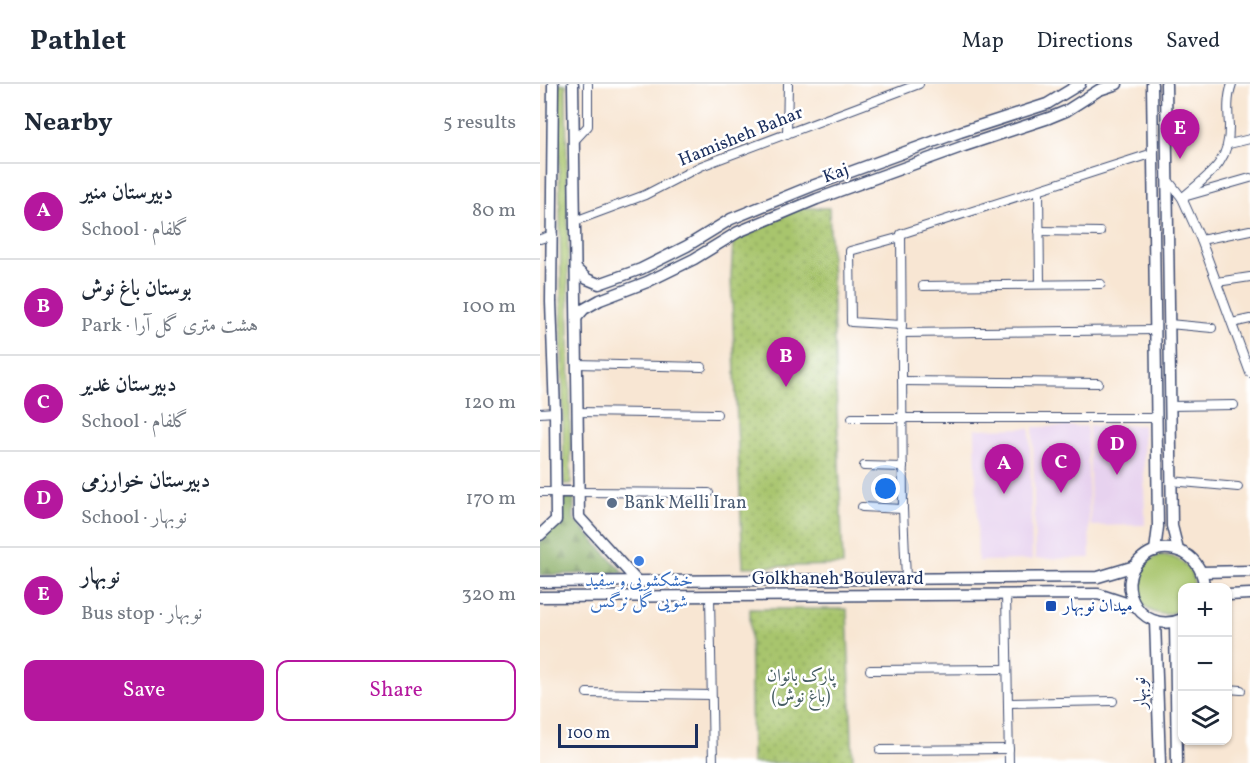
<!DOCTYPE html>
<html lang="en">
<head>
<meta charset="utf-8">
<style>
  body { margin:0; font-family:Vollkorn,Amiri,serif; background:#f2f2f3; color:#1f2937 }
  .controls { position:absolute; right:18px; bottom:18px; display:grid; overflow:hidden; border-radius:12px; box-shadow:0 2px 4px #0004 }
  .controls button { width:54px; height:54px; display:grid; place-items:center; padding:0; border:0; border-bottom:2px solid #e0e1e3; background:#fff; color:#1f2937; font:30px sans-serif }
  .scale { position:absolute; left:18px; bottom:15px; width:140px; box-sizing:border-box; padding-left:6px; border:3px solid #1b2f5e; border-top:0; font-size:16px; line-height:21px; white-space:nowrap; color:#1b2f5e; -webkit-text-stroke:4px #fff; paint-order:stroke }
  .you { position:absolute; left:346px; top:405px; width:21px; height:21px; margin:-15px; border:4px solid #fff; border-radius:50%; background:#1a73e8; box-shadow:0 0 0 9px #1a73e833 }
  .badge { display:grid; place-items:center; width:39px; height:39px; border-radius:50%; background:#b5179e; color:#fff; font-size:20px; font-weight:700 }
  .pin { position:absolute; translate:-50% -50px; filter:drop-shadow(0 2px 3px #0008) }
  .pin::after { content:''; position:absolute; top:32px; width:21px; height:18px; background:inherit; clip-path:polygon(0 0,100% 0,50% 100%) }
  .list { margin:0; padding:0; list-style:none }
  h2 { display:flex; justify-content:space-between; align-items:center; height:78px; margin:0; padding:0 24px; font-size:26px }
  h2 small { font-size:20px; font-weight:400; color:#747a83 }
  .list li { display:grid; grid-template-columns:39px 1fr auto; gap:18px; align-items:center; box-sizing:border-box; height:96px; padding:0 24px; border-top:2px solid #e0e1e3 }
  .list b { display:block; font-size:22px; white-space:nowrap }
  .list p { margin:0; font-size:20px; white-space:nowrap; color:#747a83 }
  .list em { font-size:20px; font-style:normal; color:#747a83 }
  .actions { display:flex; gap:12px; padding:18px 24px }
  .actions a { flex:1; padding:14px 0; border:2px solid #b5179e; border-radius:12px; text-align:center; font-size:21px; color:#b5179e }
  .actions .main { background:#b5179e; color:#fff }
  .icon { flex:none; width:33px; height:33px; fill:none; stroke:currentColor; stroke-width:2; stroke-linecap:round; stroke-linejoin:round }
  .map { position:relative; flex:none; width:710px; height:679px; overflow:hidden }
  header { display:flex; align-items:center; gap:36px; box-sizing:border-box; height:84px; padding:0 30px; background:#fff; border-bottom:2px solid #e0e1e3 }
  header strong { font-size:28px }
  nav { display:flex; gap:33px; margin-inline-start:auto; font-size:21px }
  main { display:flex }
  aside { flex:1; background:#fff }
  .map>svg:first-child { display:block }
  .built { fill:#e7d2ef }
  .grass { fill:#a8c56d; stroke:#627a66; stroke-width:1.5 }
  .forest { fill:url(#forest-firs); stroke:#506c5f; stroke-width:1.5 }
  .park { fill:url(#park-dots); stroke:#627a66; stroke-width:1.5 }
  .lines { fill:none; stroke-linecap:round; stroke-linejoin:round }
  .street-casing { stroke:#3c4a70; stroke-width:10 }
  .secondary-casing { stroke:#3c4a70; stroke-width:13 }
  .street { stroke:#fff; stroke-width:8 }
  .secondary { stroke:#fff; stroke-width:10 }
  .service-dot { fill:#5c6f8a; stroke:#fff; stroke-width:2 }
  .shop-dot { fill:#3f7fe0; stroke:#fff; stroke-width:2 }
  .transit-dot { fill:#1a4fb4; stroke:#fff; stroke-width:2 }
  .labels { text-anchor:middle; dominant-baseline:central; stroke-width:5; stroke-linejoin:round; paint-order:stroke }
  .street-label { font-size:18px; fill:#1b2f5e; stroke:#fff }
  .service-label { font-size:18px; fill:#4e5e75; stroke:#fff; text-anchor:start }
  .shop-label { font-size:18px; fill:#366cbe; stroke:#fff }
  .transit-label { font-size:18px; fill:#164399; stroke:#fff; text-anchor:start }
  .park-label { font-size:18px; fill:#455c62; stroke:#fff }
</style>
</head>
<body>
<header>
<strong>Pathlet</strong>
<nav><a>Map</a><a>Directions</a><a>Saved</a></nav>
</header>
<main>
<aside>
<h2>Nearby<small>5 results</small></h2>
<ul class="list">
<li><span class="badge">A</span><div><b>دبیرستان منیر</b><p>School · گلفام</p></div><em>80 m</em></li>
<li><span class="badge">B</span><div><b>بوستان باغ نوش</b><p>Park · هشت متری گل آرا</p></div><em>100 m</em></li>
<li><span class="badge">C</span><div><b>دبیرستان غدیر</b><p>School · گلفام</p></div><em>120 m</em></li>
<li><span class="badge">D</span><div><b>دبیرستان خوارزمی</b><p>School · نوبهار</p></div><em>170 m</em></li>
<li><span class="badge">E</span><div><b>نوبهار</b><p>Bus stop · نوبهار</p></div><em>320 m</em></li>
</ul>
<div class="actions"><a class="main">Save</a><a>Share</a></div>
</aside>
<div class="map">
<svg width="710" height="679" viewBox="0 0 710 679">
  <defs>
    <pattern id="forest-firs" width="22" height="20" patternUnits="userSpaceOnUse" patternTransform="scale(1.5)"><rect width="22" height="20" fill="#86aa60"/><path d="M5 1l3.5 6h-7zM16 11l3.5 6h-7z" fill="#6d8b52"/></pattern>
    <pattern id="park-dots" width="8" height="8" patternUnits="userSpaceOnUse" patternTransform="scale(1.5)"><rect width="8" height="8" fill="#a8c56d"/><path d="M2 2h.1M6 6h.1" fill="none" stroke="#88a05d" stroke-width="1.8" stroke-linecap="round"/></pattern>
  </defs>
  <rect width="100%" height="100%" fill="#fff"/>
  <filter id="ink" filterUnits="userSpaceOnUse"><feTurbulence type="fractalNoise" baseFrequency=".0167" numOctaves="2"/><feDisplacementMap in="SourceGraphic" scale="12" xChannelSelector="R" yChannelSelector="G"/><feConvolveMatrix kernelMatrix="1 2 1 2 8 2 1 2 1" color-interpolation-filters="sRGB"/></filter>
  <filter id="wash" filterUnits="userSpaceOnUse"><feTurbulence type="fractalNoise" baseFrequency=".008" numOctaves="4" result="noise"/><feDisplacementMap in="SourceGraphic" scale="24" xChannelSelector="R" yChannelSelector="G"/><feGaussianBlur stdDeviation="1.35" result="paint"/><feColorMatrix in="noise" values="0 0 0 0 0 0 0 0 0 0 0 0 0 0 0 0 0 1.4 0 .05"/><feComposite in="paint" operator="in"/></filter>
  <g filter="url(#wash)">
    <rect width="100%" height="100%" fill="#f8e6d3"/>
    <!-- built -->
    <g class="built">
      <polygon points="603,341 605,441 551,442 549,342"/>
      <polygon points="547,342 550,474 495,475 493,343"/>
      <polygon points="490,344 492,476 438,477 435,345"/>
    </g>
    <!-- grass -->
    <g class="grass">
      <polygon points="18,0 26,0 31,401 24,400"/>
      <path d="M620 471C639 472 655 483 654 503L642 504V525C601 548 573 487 620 471Z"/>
    </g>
    <!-- forest -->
    <polygon class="forest" points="34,413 34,435 84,489 0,491 0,458 23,434 22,414"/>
    <!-- park -->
    <g class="park">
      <polygon points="258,124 289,124 303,481 203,483 191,193 193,159"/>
      <polygon points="210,525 307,525 313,679 212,679"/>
    </g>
  </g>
  <g filter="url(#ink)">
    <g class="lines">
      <defs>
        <g id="street">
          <polyline points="247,50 248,0"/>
          <polyline points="34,57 48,42 48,0"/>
          <polyline points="689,60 710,55"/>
          <polyline points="628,96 642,114 661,156 710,289"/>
          <polyline points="499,106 500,199"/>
          <polyline points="647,112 710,94"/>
          <path d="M642 114C668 91 690 80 689 42 688 28 687 14 692 0"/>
          <polyline points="35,137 105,111 161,82 379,0"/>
          <polyline points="499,147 560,148"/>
          <polyline points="361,153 310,167 311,238 362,241"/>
          <polyline points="0,155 13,151"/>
          <polyline points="661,156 710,146"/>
          <polyline points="677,198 710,193"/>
          <polyline points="383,202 561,200"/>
          <polyline points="692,239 710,235"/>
          <polyline points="629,240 672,244"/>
          <polyline points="362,249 615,246"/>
          <polyline points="37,280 162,283"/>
          <polyline points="362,297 558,299"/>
          <polyline points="630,322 694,321"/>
          <polyline points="38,328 177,330"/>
          <polyline points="0,329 15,328"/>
          <polyline points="312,334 616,334"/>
          <polyline points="324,382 363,383"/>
          <polyline points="631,397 698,403"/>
          <polyline points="0,408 16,408"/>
          <polyline points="39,408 169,409"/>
          <polyline points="322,423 363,425"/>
          <polyline points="366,495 363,425 361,150 613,69"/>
          <polyline points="466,510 469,679"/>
          <polyline points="170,512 173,679"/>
          <polyline points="330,586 467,585"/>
          <polyline points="688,605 701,606"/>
          <polyline points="47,609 171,611"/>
          <polyline points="468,619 573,617"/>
          <polyline points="340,666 469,665"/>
        </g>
        <g id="secondary">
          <polyline points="33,0 39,433 97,497"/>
          <polyline points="612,0 618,443 615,467"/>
          <polyline points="626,0 632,442 638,466"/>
          <polyline points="36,185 47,195 59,200 101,185 147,162 191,135 272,102 420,48 507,20 540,0"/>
          <polyline points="37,233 44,225 60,216 107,198 154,175 198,148 277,115 424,62 509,34 526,27 559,6 577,0"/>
          <polyline points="16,408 39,408"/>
          <polyline points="0,451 16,436 15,328 11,218 13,0"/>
          <polyline points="661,488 710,487"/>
          <polyline points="0,498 558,493 595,482"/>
          <polyline points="688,511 710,510"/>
          <polyline points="0,513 558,510 595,522"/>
          <path d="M642 535C598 554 568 492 609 469 620 463 633 464 644 469 657 476 664 490 664 504"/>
          <polyline points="615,537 620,679"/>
          <polyline points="635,538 637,679"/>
        </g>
      </defs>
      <!-- street casing -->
      <use href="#street" class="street-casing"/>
      <!-- secondary casing -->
      <use href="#secondary" class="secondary-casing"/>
      <!-- street -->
      <use href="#street" class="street"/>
      <!-- secondary -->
      <use href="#secondary" class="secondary"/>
    </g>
  </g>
  <!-- markers -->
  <circle class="service-dot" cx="72" cy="419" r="6"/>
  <circle class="shop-dot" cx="99" cy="477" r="6"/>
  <rect class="transit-dot" x="505" y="516" width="12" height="12" rx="3"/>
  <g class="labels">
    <!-- street labels -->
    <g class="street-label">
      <text transform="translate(201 53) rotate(-22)">Hamisheh Bahar</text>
      <text transform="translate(296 90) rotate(-20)">Kaj</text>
      <text x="298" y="495">Golkhaneh Boulevard</text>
      <text transform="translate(601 609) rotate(-92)">نوبهار</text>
    </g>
    <!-- service labels -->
    <g class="service-label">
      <text x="84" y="419">Bank Melli Iran</text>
    </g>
    <!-- shop labels -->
    <g class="shop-label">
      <text x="99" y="497">خشکشویی و سفید<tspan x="99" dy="21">شویی گل نرگس</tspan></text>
    </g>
    <!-- transit labels -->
    <g class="transit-label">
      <text x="523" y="522">میدان نوبهار</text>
    </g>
    <!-- park labels -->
    <g class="park-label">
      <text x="261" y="592">پارک بانوان<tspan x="261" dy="21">(باغ نوش)</tspan></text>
    </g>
  </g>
</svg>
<div class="controls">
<button>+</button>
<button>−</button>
<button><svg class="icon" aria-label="layers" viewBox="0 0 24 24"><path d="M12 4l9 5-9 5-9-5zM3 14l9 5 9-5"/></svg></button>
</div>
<div class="scale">100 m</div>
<div class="you"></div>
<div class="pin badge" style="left:464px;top:410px">A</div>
<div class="pin badge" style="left:246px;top:303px">B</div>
<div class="pin badge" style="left:521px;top:409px">C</div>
<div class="pin badge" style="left:577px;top:391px">D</div>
<div class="pin badge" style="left:640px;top:75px">E</div>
</div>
</main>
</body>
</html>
